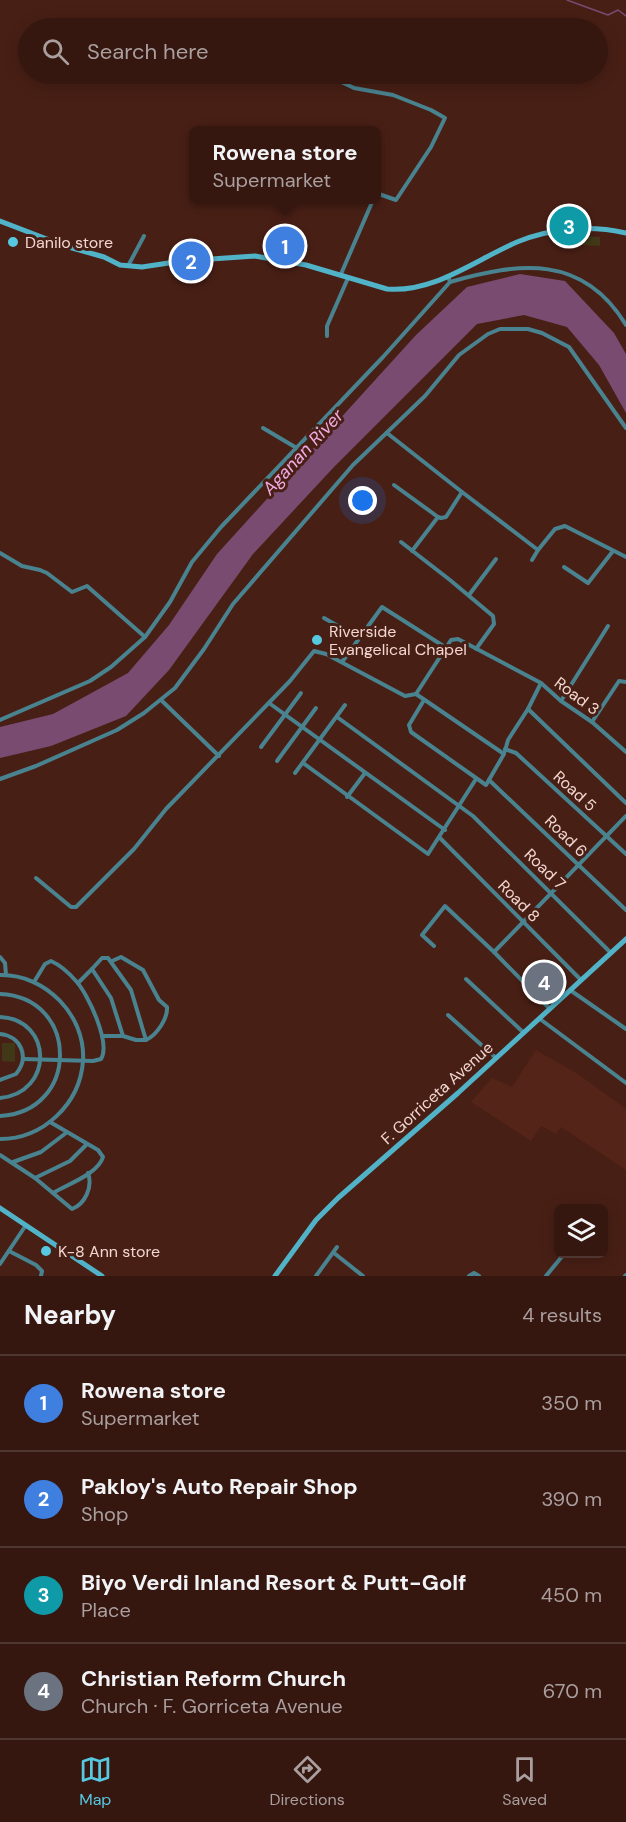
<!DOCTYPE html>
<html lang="en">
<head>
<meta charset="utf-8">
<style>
  body { margin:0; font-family:"DM Sans",sans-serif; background:#3d2019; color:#f1f3f6 }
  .controls { position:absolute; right:18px; bottom:18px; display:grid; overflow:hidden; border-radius:9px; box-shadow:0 3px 15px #0003 }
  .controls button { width:54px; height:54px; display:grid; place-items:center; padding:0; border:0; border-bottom:2px solid #503630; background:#361710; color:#f1f3f6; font:30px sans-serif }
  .you { position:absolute; left:363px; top:501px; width:21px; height:21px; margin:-15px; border:4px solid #fff; border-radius:50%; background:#1a73e8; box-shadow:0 0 0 9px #1a73e833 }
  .badge { display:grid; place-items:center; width:39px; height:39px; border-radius:50%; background:#56c9e1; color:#fff; font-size:20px; font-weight:700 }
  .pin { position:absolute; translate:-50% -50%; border:3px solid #fff; box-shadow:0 2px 6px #0006 }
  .popup { position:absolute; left:189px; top:126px; width:192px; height:78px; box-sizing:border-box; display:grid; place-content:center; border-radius:9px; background:#361710; filter:drop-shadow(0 2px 4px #0005); font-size:20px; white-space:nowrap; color:#aa9f9f }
  .popup b { font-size:22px; color:#f1f3f6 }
  .popup::after { content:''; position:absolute; left:50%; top:100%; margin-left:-12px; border:12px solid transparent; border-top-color:#361710 }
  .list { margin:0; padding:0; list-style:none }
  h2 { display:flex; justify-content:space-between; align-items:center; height:78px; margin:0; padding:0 24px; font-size:26px }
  h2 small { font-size:20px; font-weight:400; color:#aa9f9f }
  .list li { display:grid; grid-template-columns:39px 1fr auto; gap:18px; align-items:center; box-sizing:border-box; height:96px; padding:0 24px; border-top:2px solid #503630 }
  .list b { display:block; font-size:22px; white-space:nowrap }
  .list p { margin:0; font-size:20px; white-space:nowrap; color:#aa9f9f }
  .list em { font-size:20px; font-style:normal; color:#aa9f9f }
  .icon { flex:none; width:33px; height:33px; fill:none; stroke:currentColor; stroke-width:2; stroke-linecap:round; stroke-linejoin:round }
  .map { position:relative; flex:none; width:626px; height:1276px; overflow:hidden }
  .search { position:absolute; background:#361710; box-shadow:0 3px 15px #0003; left:18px; right:18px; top:18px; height:66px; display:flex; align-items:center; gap:15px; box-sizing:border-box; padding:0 21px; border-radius:33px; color:#aa9f9f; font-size:22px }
  .sheet { height:462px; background:#361710 }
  nav { display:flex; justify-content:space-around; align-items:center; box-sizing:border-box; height:84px; border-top:2px solid #503630; background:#361710; font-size:16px; color:#aa9f9f }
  nav a { display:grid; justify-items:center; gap:3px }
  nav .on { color:#56c9e1 }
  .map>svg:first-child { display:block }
  .built { fill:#552419 }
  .green { fill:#413817 }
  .water { fill:#794b70 }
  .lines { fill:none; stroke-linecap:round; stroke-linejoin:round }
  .stream { stroke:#794b70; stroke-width:1.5 }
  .street { stroke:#498390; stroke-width:4 }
  .secondary { stroke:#51b3c8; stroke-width:5 }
  .poi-dot { fill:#56c9e1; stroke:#481f15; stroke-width:2 }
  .labels { text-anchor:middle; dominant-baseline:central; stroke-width:6; stroke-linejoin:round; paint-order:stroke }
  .poi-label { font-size:16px; fill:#f2d6cf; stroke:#481f15; text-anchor:start }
  .street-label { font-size:16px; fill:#f2d6cf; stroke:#481f15 }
  .water-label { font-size:18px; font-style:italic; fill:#f2aae4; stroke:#481f15 }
</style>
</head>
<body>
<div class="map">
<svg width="626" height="1276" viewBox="0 0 626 1276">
  <rect width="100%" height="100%" fill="#481f15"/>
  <!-- built -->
  <polygon class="built" points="536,1050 578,1074 626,1109 626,1170 561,1127 556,1134 541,1126 531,1141 471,1102 492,1078 512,1087"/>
  <!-- green -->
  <g class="green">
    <polygon points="582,236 600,237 600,246 582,245"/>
    <polygon points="2,1043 15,1043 15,1062 2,1061"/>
  </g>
  <!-- water -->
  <polygon class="water" points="520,274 565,281 614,333 626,354 626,413 599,365 567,327 524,315 477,324 334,467 253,554 169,670 126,716 51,746 0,758 0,727 53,714 128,673 169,625 217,554 416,335 467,287"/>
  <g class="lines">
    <!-- stream -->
    <polyline class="stream" points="567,0 608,15 618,10 626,16"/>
    <!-- street -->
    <g class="street">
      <polyline points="333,78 354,88 393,95 431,110 445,118 431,147 396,200 376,193"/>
      <polyline points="128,266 144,236"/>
      <polyline points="341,274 373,200"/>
      <path d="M450 282C520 262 583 254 626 325"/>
      <polyline points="327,336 327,326 348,278"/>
      <polyline points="263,428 295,447"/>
      <polyline points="387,433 462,492"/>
      <polyline points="394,485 438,517"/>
      <polyline points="401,542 450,580 493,616 494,624 476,649"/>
      <polyline points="412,551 438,517 441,518 446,517 462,492 538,550 555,529 565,526 626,557"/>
      <polyline points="0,553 22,566 40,570 47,573 72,592 87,586 145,637"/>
      <polyline points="532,560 538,550"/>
      <polyline points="564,567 588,583 613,551"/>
      <polyline points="469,595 496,559"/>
      <polyline points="324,618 359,638"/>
      <polyline points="342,662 382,607 445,647"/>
      <polyline points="416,694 504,754 486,785 411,732 409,725 424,700"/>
      <polyline points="161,700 219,756"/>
      <polyline points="561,701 608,626"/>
      <polyline points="269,703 445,830"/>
      <polyline points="528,709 626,803"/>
      <polyline points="337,717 473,816 611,953"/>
      <polyline points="0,720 90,681 111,667 145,637 170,602 192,562 221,527 383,357 450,282 448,276"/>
      <polyline points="592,722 619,681 626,682"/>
      <polyline points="261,747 301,693"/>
      <polyline points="505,749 516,753 626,854"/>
      <polyline points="505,751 508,740 528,709 541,683"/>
      <polyline points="277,761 316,708"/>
      <polyline points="303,763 428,854 476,779"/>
      <polyline points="295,773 345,705"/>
      <polyline points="0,779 36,766 117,730 144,713 175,688 204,649 233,604 353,465 425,396 459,355 488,334 500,329 528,329 542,333 569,347 626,428"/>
      <polyline points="489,780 626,910"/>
      <polyline points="347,797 365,773"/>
      <polyline points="440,838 581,980"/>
      <polyline points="36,878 71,907 76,907 134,849 166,809 290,681 314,651 326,654 405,696 416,694 451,640 458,639 541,683 561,701 592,722 626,752"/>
      <polyline points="434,946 422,935 445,906 494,952 550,1009"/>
      <polyline points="494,952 626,816"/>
      <polyline points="0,957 5,963 6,975"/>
      <path d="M112 961 121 957 143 970 159 1000 167 1007C168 1018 157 1035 146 1040"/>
      <polyline points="92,969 102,958 108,958 131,990 146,1040 136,1040 123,1036"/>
      <path d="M0 975C45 974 86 1015 83 1061 80 1104 43 1139 0 1139"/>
      <polyline points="466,979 524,1033"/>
      <polyline points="78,983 92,969 111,998 123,1036 102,1036"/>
      <polyline points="570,990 626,1029"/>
      <path d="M0 994C80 997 80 1112 0 1116"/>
      <polyline points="535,994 547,982"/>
      <polyline points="448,1015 496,1058"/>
      <path d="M0 1017C53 1019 54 1093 0 1098"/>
      <polyline points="540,1019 626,1083"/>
      <path d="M0 1034C21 1036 30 1057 16 1074L0 1080"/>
      <path d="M23 1059 93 1061 101 1059C111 1043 88 994 76 981 69 973 60 965 51 961L45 964 34 982"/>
      <path d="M50 1122 98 1150 103 1157C98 1174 68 1184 53 1193"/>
      <path d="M0 1155 35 1178 72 1209C85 1204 93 1187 88 1173"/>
      <polyline points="13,1162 41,1152 66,1133"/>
      <polyline points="35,1178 70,1161 87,1144"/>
      <polyline points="9,1251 36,1265 42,1271 41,1276"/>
      <polyline points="334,1253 363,1276"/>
      <polyline points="0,1264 26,1225"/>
      <polyline points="316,1276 337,1247"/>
      <polyline points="469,1276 474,1273 479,1276"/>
      <polyline points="546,1276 564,1254"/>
      <polyline points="625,1276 626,1275"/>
    </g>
    <!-- secondary -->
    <g class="secondary">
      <path d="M0 221 65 246 104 257 120 265 142 267 182 261 255 256 306 265 387 289C434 293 475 260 517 242 551 228 590 225 626 233"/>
      <polyline points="0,1208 102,1276"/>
      <polyline points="275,1276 316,1220 338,1198 458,1093 626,939"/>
    </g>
  </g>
  <!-- markers -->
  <g class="poi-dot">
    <circle cx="13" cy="242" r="6"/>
    <circle cx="317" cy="640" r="6"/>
    <circle cx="46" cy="1251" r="6"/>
  </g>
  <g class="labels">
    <!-- poi labels -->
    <g class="poi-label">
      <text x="25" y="242">Danilo store</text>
      <text x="329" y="631">Riverside<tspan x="329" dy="18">Evangelical Chapel</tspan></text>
      <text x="58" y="1251">K-8 Ann store</text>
    </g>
    <!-- street labels -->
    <g class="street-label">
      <text transform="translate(577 696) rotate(37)">Road 3</text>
      <text transform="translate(575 791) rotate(42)">Road 5</text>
      <text transform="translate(566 836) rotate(44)">Road 6</text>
      <text transform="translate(545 869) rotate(44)">Road 7</text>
      <text transform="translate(519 901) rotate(45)">Road 8</text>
      <text transform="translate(437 1093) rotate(-42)">F. Gorriceta Avenue</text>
    </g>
    <!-- water labels -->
    <g class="water-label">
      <text transform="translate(303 452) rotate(-47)">Aganan River</text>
    </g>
  </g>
</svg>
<div class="controls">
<button><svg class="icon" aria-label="layers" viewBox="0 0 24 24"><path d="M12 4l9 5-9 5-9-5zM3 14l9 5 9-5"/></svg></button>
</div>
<div class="you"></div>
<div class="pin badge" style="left:285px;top:246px;background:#3f7fe0">1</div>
<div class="popup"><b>Rowena store</b>Supermarket</div>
<div class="pin badge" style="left:191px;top:261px;background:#3f7fe0">2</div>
<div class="pin badge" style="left:569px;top:226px;background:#0f9aa8">3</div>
<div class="pin badge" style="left:544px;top:982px;background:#6b7280">4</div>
<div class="search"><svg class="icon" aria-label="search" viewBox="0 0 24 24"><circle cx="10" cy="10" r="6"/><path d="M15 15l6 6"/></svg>Search here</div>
</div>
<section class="sheet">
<h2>Nearby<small>4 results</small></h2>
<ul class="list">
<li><span class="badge" style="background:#3f7fe0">1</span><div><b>Rowena store</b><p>Supermarket</p></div><em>350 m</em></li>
<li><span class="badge" style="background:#3f7fe0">2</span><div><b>Pakloy's Auto Repair Shop</b><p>Shop</p></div><em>390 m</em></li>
<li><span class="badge" style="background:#0f9aa8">3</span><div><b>Biyo Verdi Inland Resort &amp; Putt-Golf</b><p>Place</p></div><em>450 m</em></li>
<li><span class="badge" style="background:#6b7280">4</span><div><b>Christian Reform Church</b><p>Church · F. Gorriceta Avenue</p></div><em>670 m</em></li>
</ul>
</section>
<nav>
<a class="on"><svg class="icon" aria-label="map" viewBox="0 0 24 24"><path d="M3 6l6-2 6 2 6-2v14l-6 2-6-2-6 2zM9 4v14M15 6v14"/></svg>Map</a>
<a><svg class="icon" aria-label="directions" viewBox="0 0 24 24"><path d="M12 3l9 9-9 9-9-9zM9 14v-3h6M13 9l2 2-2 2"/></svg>Directions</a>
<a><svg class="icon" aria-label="saved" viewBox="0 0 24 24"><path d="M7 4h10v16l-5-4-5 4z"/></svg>Saved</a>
</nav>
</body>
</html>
